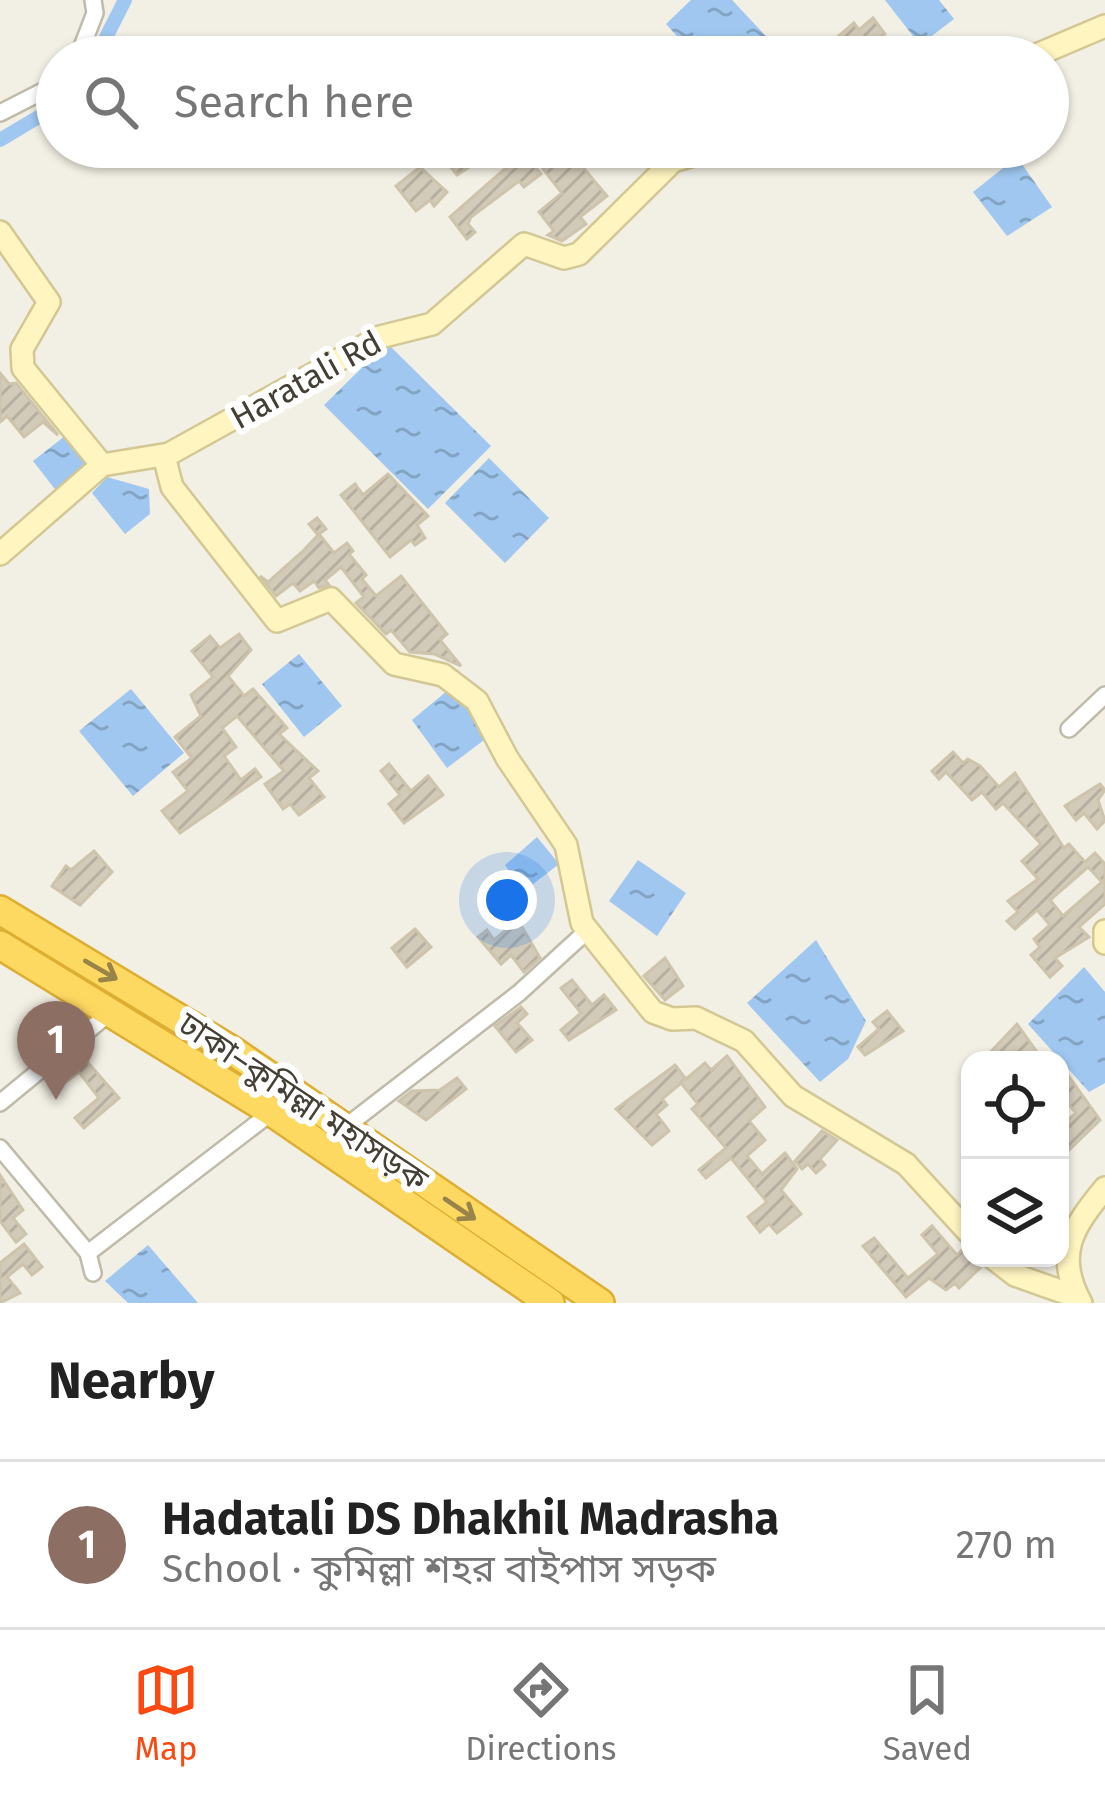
<!DOCTYPE html>
<html lang="en">
<head>
<meta charset="utf-8">
<style>
  body { margin:0; font-family:"Fira Sans","Noto Sans Bengali",sans-serif; background:#f2f2f2; color:#222 }
  .controls { position:absolute; right:36px; bottom:36px; display:grid; overflow:hidden; border-radius:24px; box-shadow:0 3px 9px #0004 }
  .controls button { width:108px; height:108px; display:grid; place-items:center; padding:0; border:0; border-bottom:3px solid #e0e0e0; background:#fff; color:#222; font:60px sans-serif }
  .you { position:absolute; left:507px; top:900px; width:42px; height:42px; margin:-30px; border:9px solid #fff; border-radius:50%; background:#1a73e8; box-shadow:0 0 0 18px #1a73e833 }
  .badge { display:grid; place-items:center; width:78px; height:78px; border-radius:50%; background:#fa4a12; color:#fff; font-size:39px; font-weight:700 }
  .pin { position:absolute; translate:-50% -99px; filter:drop-shadow(0 3px 6px #0008) }
  .pin::after { content:''; position:absolute; top:63px; width:42px; height:36px; background:inherit; clip-path:polygon(0 0,100% 0,50% 100%) }
  .list { margin:0; padding:0; list-style:none }
  h2 { display:flex; justify-content:space-between; align-items:center; height:156px; margin:0; padding:0 48px; font-size:51px }
  h2 small { font-size:39px; font-weight:400; color:#767676 }
  .list li { display:grid; grid-template-columns:78px 1fr auto; gap:36px; align-items:center; box-sizing:border-box; height:168px; padding:0 48px; border-top:3px solid #e0e0e0 }
  .list b { display:block; font-size:45px; white-space:nowrap }
  .list p { margin:0; font-size:39px; white-space:nowrap; color:#767676 }
  .list em { font-size:39px; font-style:normal; color:#767676 }
  .icon { flex:none; width:66px; height:66px; fill:none; stroke:currentColor; stroke-width:2; stroke-linecap:round; stroke-linejoin:round }
  .map { position:relative; flex:none; width:1105px; height:1303px; overflow:hidden }
  .search { position:absolute; background:#fff; box-shadow:0 3px 9px #0004; left:36px; right:36px; top:36px; height:132px; display:flex; align-items:center; gap:30px; box-sizing:border-box; padding:0 42px; border-radius:66px; color:#767676; font-size:45px }
  .sheet { height:324px; background:#fff }
  nav { display:flex; justify-content:space-around; align-items:center; box-sizing:border-box; height:168px; border-top:3px solid #e0e0e0; background:#fff; font-size:33px; color:#767676 }
  nav a { display:grid; justify-items:center; gap:6px }
  nav .on { color:#fa4a12 }
  .map>svg:first-child { display:block }
  .water { fill:url(#water-ripples) }
  .lines { fill:none; stroke-linecap:round; stroke-linejoin:round }
  .canal { stroke:#9fc7f0; stroke-width:14 }
  .building { fill:url(#building-hatch); stroke:#cec4ac; stroke-width:3; fill-rule:evenodd }
  .street-casing { stroke:#c0baa9; stroke-width:20 }
  .secondary-casing { stroke:#d3c793; stroke-width:26 }
  .highway-casing { stroke:#ddae32; stroke-width:32 }
  .street { stroke:#fff; stroke-width:15 }
  .secondary { stroke:#fff5c1; stroke-width:21 }
  .highway { stroke:#fed962; stroke-width:27 }
  .oneway { stroke:#988449 }
  .labels { text-anchor:middle; dominant-baseline:central; stroke-width:12; stroke-linejoin:round; paint-order:stroke }
  .street-label { font-size:33px; fill:#443f34; stroke:#fff }
</style>
</head>
<body>
<div class="map">
<svg width="1105" height="1303" viewBox="0 0 1105 1303">
  <defs>
    <pattern id="water-ripples" width="26" height="14" patternUnits="userSpaceOnUse" patternTransform="scale(3)"><rect width="26" height="14" fill="#9fc7f0"/><path d="M2 4q2-2 4 0t4 0M15 11q2-2 4 0t4 0" fill="none" stroke="#83a3c3"/></pattern>
    <pattern id="building-hatch" width="6" height="6" patternUnits="userSpaceOnUse" patternTransform="scale(3)"><rect width="6" height="6" fill="#d3cbb9"/><path d="M-1 1l2-2M0 6l6-6M5 7l2-2" fill="none" stroke="#b6afa0"/></pattern>
  </defs>
  <rect width="100%" height="100%" fill="#f2efe4"/>
  <!-- water -->
  <g class="water">
    <polygon points="691,0 732,0 780,51 774,57 696,57 666,24"/>
    <polygon points="885,0 939,0 954,19 920,45"/>
    <polygon points="1017,157 1052,207 1007,236 973,192"/>
    <polygon points="387,343 491,446 428,509 324,405"/>
    <polygon points="70,432 96,464 58,493 33,461"/>
    <polygon points="489,458 549,518 505,563 445,503"/>
    <polygon points="107,477 149,489 150,514 125,534 92,493"/>
    <polygon points="299,654 342,706 304,737 262,684"/>
    <polygon points="453,686 488,737 447,768 412,720"/>
    <polygon points="131,689 184,753 133,796 79,731"/>
    <polygon points="537,837 559,864 523,892 505,865"/>
    <polygon points="638,860 686,893 657,936 609,901"/>
    <polygon points="816,940 866,1021 848,1059 820,1082 747,1003"/>
    <polygon points="1084,967 1105,992 1105,1083 1089,1092 1028,1024"/>
    <polygon points="148,1245 198,1303 128,1303 105,1281"/>
  </g>
  <g class="lines">
    <!-- canal -->
    <g class="canal">
      <polyline points="96,57 125,0"/>
      <polyline points="0,140 57,106"/>
    </g>
  </g>
  <!-- building -->
  <g class="building">
    <polygon points="873,18 885,34 882,37 868,42 863,37 836,55 828,45 854,23 859,30"/>
    <polygon points="445,147 504,147 521,168 530,160 541,174 524,187 519,181 471,217 468,224 475,232 467,239 450,217 507,167 494,151 457,175 450,166 457,161"/>
    <polygon points="571,147 589,147 575,158 607,196 580,217 586,224 562,241 548,235 554,231 539,212 562,193 543,169"/>
    <polygon points="420,167 447,192 434,206 430,200 416,211 396,186"/>
    <polygon points="0,373 9,384 16,383 58,435 43,422 24,437 7,416 0,422"/>
    <polygon points="388,474 428,516 417,525 425,538 415,545 411,540 390,557 341,495 355,484 363,495"/>
    <polygon points="317,518 326,529 319,534 334,553 347,543 353,551 349,554 366,575 362,579 376,596 401,576 447,634 440,640 461,666 434,654 410,652 391,630 386,634 356,603 364,597 341,567 325,580 329,585 319,588 314,581 300,591 293,583 276,596 260,576 268,582 304,550 318,535 309,524"/>
    <polygon points="239,634 251,650 228,676 244,696 253,689 287,728 279,734 318,771 309,778 324,797 299,815 290,804 283,809 265,784 284,771 237,716 222,728 236,747 224,756 241,780 255,769 261,777 180,833 162,811 188,791 173,772 192,758 175,737 201,716 191,695 213,677 192,651 210,636 220,648"/>
    <path d="M953 752 963 763 968 759 980 766 999 787 1015 773 1064 848 1069 844 1085 862 1095 853 1105 864V904L1079 927 1089 937 1055 958 1062 966 1050 977 1031 955 1040 947 1034 939 1050 925 1037 910 1015 929 1007 921 1018 912 1008 901 1038 879 1022 861 1041 844 1003 803 996 809 982 792 972 800 946 772 939 779 932 771ZM1088 867 1102 882 1063 916 1050 900Z"/>
    <polygon points="389,764 411,791 428,776 443,795 404,823 389,804 400,795 381,771"/>
    <polygon points="1100,784 1105,790 1098,800 1105,821 1097,829 1084,813 1076,820 1065,806"/>
    <polygon points="94,851 112,872 80,905 52,886 66,866 71,870"/>
    <polygon points="518,920 540,958 524,972 511,955 501,964 478,937 487,930 494,940"/>
    <polygon points="415,929 431,947 407,967 392,948"/>
    <polygon points="665,958 683,986 665,1000 644,976"/>
    <polygon points="572,980 592,1005 604,995 616,1010 569,1040 561,1030 581,1013 561,988"/>
    <polygon points="521,1007 527,1014 517,1023 532,1040 516,1052 495,1026"/>
    <polygon points="887,1011 903,1031 865,1055 858,1047 879,1029 873,1022"/>
    <polygon points="1017,1024 1039,1055 1023,1060 1015,1051 1004,1060 983,1060"/>
    <polygon points="727,1056 765,1107 749,1121 765,1140 747,1156 762,1174 785,1153 797,1169 781,1190 801,1214 777,1233 769,1224 760,1232 748,1217 767,1202 731,1158 706,1178 699,1170 726,1148 692,1109 698,1104 681,1083 705,1063 711,1070"/>
    <polygon points="83,1057 119,1098 84,1128 75,1118 99,1098 79,1072 64,1083 58,1074"/>
    <polygon points="1060,1064 1100,1120 1068,1151 1060,1141 1060,1127 1076,1113 1060,1094"/>
    <polygon points="675,1065 686,1079 662,1099 667,1105 656,1114 669,1131 652,1145 616,1109"/>
    <polygon points="457,1078 466,1089 426,1120 399,1101 412,1091 440,1090"/>
    <polygon points="822,1131 837,1140 820,1159 825,1165 816,1173 808,1164 802,1169 795,1161"/>
    <polygon points="0,1175 23,1210 13,1218 26,1234 16,1242 0,1221"/>
    <polygon points="932,1226 957,1255 962,1250 978,1258 981,1267 959,1288 955,1283 946,1290 929,1278 906,1297 863,1246 874,1238 908,1278 938,1254 922,1235"/>
    <polygon points="24,1244 42,1267 32,1275 23,1264 7,1277 20,1293 0,1303 0,1263"/>
  </g>
  <g class="lines">
    <defs>
      <g id="street">
        <polyline points="78,57 95,13 93,0"/>
        <polyline points="0,113 57,84"/>
        <polyline points="1069,729 1105,695"/>
        <polyline points="0,1103 112,1011"/>
        <polyline points="344,1128 519,993 588,930"/>
        <polyline points="0,1148 88,1253 93,1273"/>
        <polyline points="88,1253 272,1112"/>
      </g>
      <g id="secondary">
        <polyline points="871,57 888,51 923,57"/>
        <polyline points="1032,57 1105,26"/>
        <polyline points="0,232 49,302 22,349 23,368 102,465"/>
        <polyline points="164,456 172,487 277,621 331,599 394,664 443,675 477,701 507,758 566,845 582,923 653,1012 672,1019 696,1018 744,1041 793,1096 906,1164 970,1234"/>
        <polyline points="0,554 102,465 169,454 380,337 432,324 524,244 564,258 579,254 673,161 722,147"/>
        <polyline points="1105,931 1105,943"/>
        <polyline points="993,1258 1015,1275 1077,1297"/>
        <path d="M1081 1303C1054 1254 1073 1227 1105 1188"/>
      </g>
      <g id="highway">
        <polyline points="0,910 233,1051 600,1303"/>
        <polyline points="0,945 272,1112 550,1303"/>
      </g>
    </defs>
    <!-- street casing -->
    <use href="#street" class="street-casing"/>
    <!-- secondary casing -->
    <use href="#secondary" class="secondary-casing"/>
    <!-- highway casing -->
    <use href="#highway" class="highway-casing"/>
    <!-- street -->
    <use href="#street" class="street"/>
    <!-- secondary -->
    <use href="#secondary" class="secondary"/>
    <!-- highway -->
    <use href="#highway" class="highway"/>
  </g>
  <!-- one-way arrows -->
  <defs><path id="oneway-shaft" d="M-6 0H5M1.5-3L5.5 0L1.5 3" fill="none" stroke-width="1.6" stroke-linecap="round" stroke-linejoin="round" transform="scale(3)"/></defs>
  <g class="oneway">
    <use href="#oneway-shaft" transform="translate(101 970) rotate(30)"/>
    <use href="#oneway-shaft" transform="translate(460 1209) rotate(34)"/>
  </g>
  <g class="labels">
    <!-- street labels -->
    <g class="street-label">
      <text transform="translate(306 380) rotate(-29)">Haratali Rd</text>
      <text transform="translate(303 1102) rotate(34)">ঢাকা–কুমিল্লা মহাসড়ক</text>
    </g>
  </g>
</svg>
<div class="controls">
<button><svg class="icon" aria-label="locate" viewBox="0 0 24 24"><circle cx="12" cy="12" r="6"/><path d="M12 2v4M12 18v4M2 12h4M18 12h4"/></svg></button>
<button><svg class="icon" aria-label="layers" viewBox="0 0 24 24"><path d="M12 4l9 5-9 5-9-5zM3 14l9 5 9-5"/></svg></button>
</div>
<div class="you"></div>
<div class="pin badge" style="left:56px;top:1100px;background:#8d6e63">1</div>
<div class="search"><svg class="icon" aria-label="search" viewBox="0 0 24 24"><circle cx="10" cy="10" r="6"/><path d="M15 15l6 6"/></svg>Search here</div>
</div>
<section class="sheet">
<h2>Nearby<small></small></h2>
<ul class="list">
<li><span class="badge" style="background:#8d6e63">1</span><div><b>Hadatali DS Dhakhil Madrasha</b><p>School · কুমিল্লা শহর বাইপাস সড়ক</p></div><em>270 m</em></li>
</ul>
</section>
<nav>
<a class="on"><svg class="icon" aria-label="map" viewBox="0 0 24 24"><path d="M3 6l6-2 6 2 6-2v14l-6 2-6-2-6 2zM9 4v14M15 6v14"/></svg>Map</a>
<a><svg class="icon" aria-label="directions" viewBox="0 0 24 24"><path d="M12 3l9 9-9 9-9-9zM9 14v-3h6M13 9l2 2-2 2"/></svg>Directions</a>
<a><svg class="icon" aria-label="saved" viewBox="0 0 24 24"><path d="M7 4h10v16l-5-4-5 4z"/></svg>Saved</a>
</nav>
</body>
</html>
